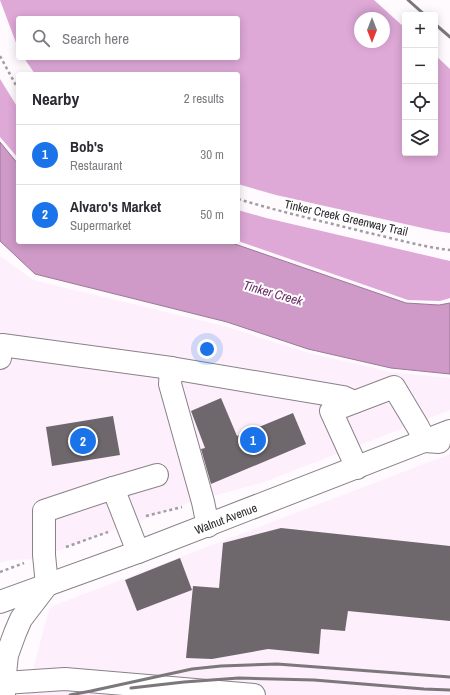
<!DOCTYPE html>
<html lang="en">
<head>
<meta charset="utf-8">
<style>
  body { margin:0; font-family:"Archivo Narrow",sans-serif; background:#f7f7f7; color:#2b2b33 }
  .controls { position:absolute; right:12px; top:12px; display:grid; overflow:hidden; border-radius:4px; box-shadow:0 2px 10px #0003 }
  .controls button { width:36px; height:36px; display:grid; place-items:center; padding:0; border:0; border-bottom:1px solid #e1e1e2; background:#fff; color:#2b2b33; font:20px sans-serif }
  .compass { position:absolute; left:354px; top:12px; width:36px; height:36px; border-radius:50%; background:#fff; box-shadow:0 2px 10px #0003; rotate:180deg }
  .you { position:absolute; left:207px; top:349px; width:14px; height:14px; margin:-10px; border:3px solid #fff; border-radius:50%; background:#1a73e8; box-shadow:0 0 0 6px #1a73e833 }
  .badge { display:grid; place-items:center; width:26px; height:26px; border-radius:50%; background:#1a73e8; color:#fff; font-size:13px; font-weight:700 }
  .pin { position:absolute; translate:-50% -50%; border:2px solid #fff; box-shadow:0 1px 4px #0006 }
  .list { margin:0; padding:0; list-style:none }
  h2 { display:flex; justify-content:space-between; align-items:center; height:52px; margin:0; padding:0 16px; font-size:17px }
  h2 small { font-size:13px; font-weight:400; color:#7c7c81 }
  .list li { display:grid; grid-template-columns:26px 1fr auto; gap:12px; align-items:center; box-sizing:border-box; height:60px; padding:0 16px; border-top:1px solid #e1e1e2 }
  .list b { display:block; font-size:15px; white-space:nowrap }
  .list p { margin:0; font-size:13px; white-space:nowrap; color:#7c7c81 }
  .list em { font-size:13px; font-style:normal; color:#7c7c81 }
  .icon { flex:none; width:22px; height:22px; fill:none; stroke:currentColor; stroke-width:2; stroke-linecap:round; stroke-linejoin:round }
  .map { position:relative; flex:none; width:450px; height:695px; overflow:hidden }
  .search { position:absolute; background:#fff; box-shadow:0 2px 10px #0003; left:16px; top:16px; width:224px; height:44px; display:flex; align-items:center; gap:10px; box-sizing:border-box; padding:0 14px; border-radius:4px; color:#7c7c81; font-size:15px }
  .panel { position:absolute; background:#fff; box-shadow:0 2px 10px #0003; left:16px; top:72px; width:224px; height:172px; border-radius:4px }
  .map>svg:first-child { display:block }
  .built { fill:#fdeffb }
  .forest { fill:#dea8d7; fill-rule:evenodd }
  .water { fill:#cf9ac8; stroke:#9d7798 }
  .building { fill:#6e686d }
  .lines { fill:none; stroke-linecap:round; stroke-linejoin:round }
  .minor-casing { stroke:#898288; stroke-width:24 }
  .path { stroke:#a19ea1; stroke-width:2.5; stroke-dasharray:3 3; stroke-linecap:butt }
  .minor { stroke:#fff; stroke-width:22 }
  .rail { stroke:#7b777a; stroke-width:3 }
  .labels { text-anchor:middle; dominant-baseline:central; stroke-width:4; stroke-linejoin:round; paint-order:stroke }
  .street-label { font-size:12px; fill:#282527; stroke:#fff }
  .water-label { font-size:13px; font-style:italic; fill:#6b2c66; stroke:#fff }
</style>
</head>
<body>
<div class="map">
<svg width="450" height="695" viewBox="0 0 450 695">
  <rect width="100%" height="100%" fill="#fefafe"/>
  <!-- built -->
  <g class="built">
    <polygon points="0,256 33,280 224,326 305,352 391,372 450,378 450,410 264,482 194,501 35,559 11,560 0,563"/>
    <polygon points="450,454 450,695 26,695 50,607"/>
  </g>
  <!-- forest -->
  <g class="forest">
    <path d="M0 0H374L405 28V153H435V55L450 69V233L436 231 276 195 238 184V74H35L24 58H238V18H18V48ZM360 18H384V42H360Z"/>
    <polygon points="0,79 18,108 18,158 0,137"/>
    <polygon points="238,210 266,218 450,261 450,298 440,301 408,300 238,241"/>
  </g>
  <!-- water -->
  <polygon class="water" points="0,142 18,164 18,242 229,242 406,303 439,305 450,303 450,374 391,368 308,349 227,322 35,274 0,241"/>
  <!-- building -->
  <g class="building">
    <polygon points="221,398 237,436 293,413 306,444 211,484 201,449 205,448 191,411"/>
    <polygon points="113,416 120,455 52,466 46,427"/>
    <polygon points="281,528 450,546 450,621 348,611 345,631 321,629 319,654 268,649 212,659 186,658 193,586 219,588 223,543"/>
    <polygon points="180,558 192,590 137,611 125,580"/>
  </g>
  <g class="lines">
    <defs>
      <g id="minor">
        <polyline points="0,358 2,345 171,368"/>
        <polyline points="357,468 331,411 394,387 418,427 425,441 439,442"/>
        <polyline points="113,488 157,475"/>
        <polyline points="208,526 203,502 170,384 171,368 343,397 354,402"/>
        <polyline points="0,602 138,552 450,431"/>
        <polyline points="4,683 65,679 254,695"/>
        <polyline points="4,695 4,683 7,655 15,633 21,619 47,585 44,555 44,511 113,488 138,552"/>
      </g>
    </defs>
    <!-- minor casing -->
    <use href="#minor" class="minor-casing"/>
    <!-- path -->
    <g class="path">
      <polyline points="0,56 18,89"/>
      <path d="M238 199C281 212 325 222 369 233 396 239 423 247 450 250"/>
      <polyline points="146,516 182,507"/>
      <polyline points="66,547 108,532"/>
      <polyline points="0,572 24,563"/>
    </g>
    <!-- minor -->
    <use href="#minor" class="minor"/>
    <!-- rail -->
    <g class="rail">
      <polyline points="408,0 425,15"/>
      <polyline points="435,24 450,37"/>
      <polyline points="131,688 184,682 239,678 314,680 424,689 450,690"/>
      <polyline points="70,695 91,691 192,669 221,666 277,664 450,677"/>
    </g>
  </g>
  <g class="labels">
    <!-- street labels -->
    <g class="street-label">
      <text transform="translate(346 218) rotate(13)">Tinker Creek Greenway Trail</text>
      <text transform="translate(226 519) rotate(-21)">Walnut Avenue</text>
    </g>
    <!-- water labels -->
    <g class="water-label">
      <text transform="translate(273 293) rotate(16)">Tinker Creek</text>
    </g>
  </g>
</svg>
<div class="controls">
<button>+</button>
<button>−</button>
<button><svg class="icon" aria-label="locate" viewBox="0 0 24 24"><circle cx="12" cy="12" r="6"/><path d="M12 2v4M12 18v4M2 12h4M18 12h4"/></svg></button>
<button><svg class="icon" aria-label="layers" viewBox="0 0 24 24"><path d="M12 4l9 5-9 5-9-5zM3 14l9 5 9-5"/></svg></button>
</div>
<svg class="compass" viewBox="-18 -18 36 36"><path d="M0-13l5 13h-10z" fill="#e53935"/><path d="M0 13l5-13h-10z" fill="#7c7c81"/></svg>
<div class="you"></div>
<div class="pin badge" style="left:253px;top:440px">1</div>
<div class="pin badge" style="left:83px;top:441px">2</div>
<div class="search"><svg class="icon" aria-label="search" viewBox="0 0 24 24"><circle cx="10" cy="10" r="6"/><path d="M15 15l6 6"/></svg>Search here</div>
<section class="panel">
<h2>Nearby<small>2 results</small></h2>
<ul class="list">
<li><span class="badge">1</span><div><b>Bob's</b><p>Restaurant</p></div><em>30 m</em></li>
<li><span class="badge">2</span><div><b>Alvaro's Market</b><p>Supermarket</p></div><em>50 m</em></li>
</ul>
</section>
</div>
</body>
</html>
